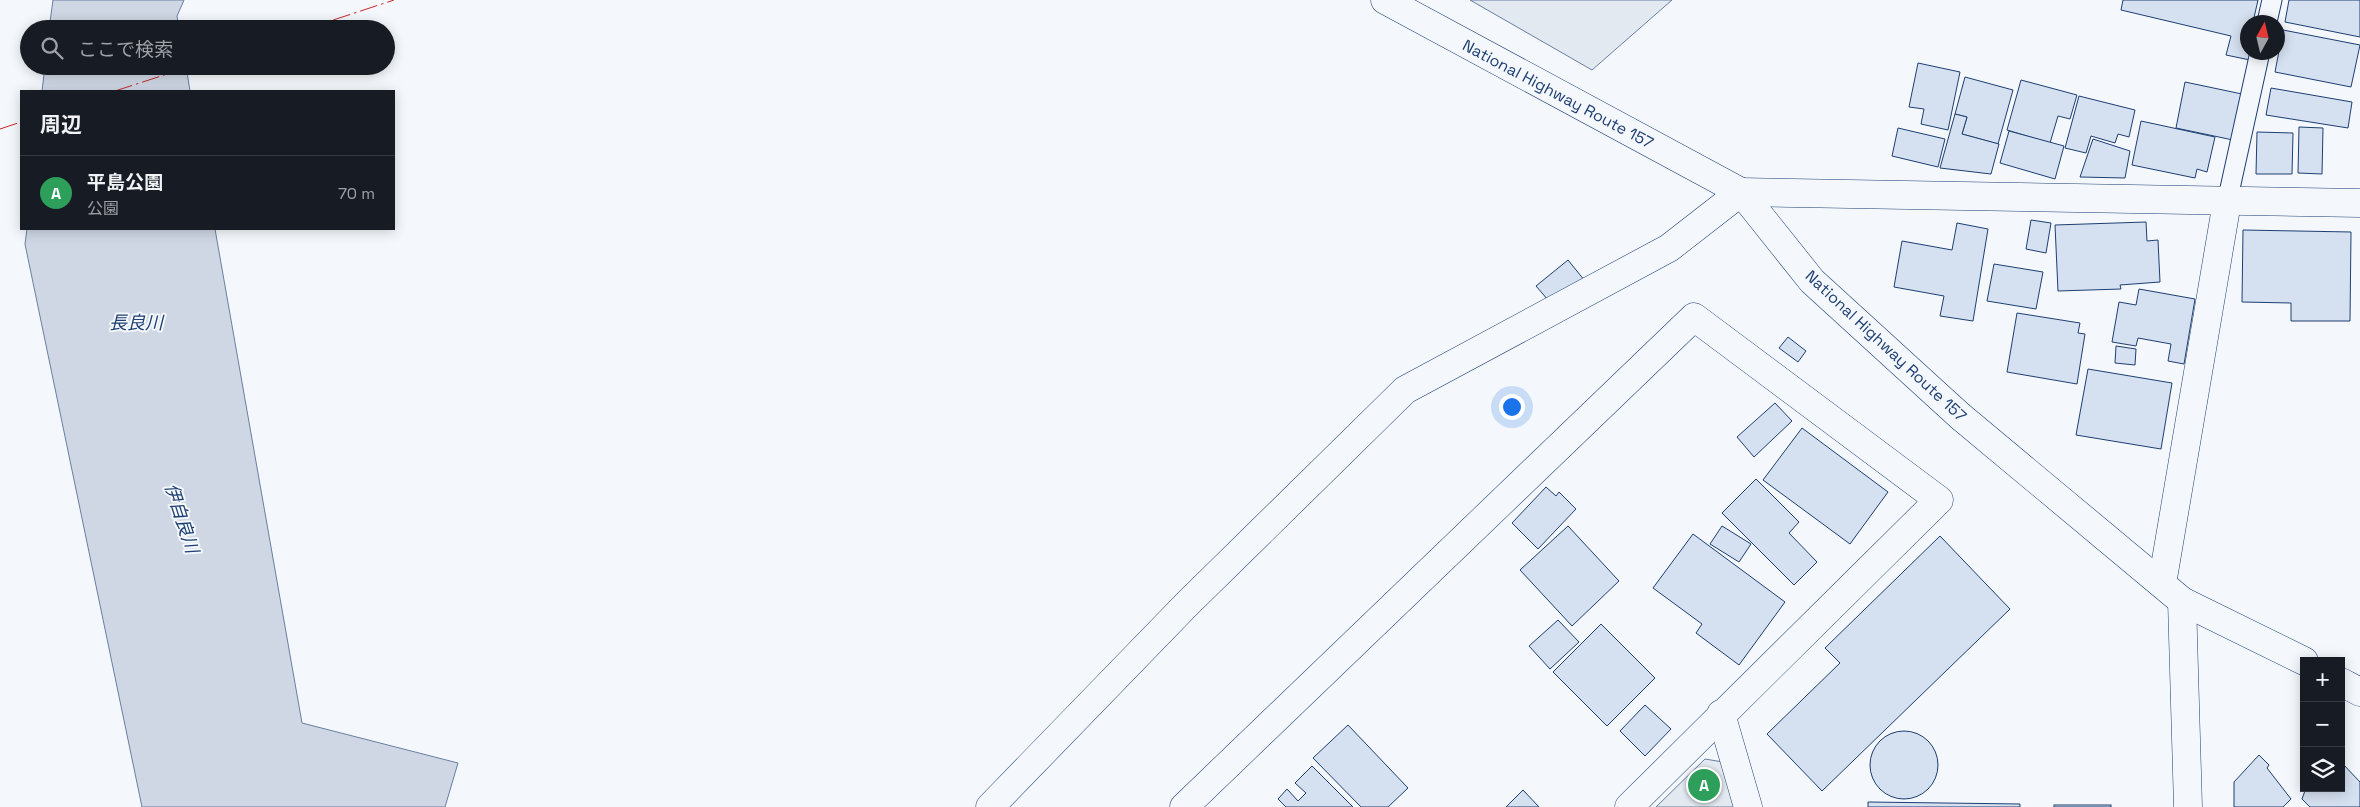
<!DOCTYPE html>
<html lang="ja">
<head>
<meta charset="utf-8">
<style>
  body { margin:0; font-family:"Space Grotesk","Noto Sans JP",sans-serif; background:#242831; color:#f1f3f6 }
  .controls { position:absolute; right:15px; bottom:15px; display:grid; overflow:hidden; border-radius:0px; box-shadow:0 2px 12px #0003 }
  .controls button { width:45px; height:45px; display:grid; place-items:center; padding:0; border:0; border-bottom:1px solid #363941; background:#171b24; color:#f1f3f6; font:25px sans-serif }
  .compass { position:absolute; left:2240px; top:15px; width:45px; height:45px; border-radius:50%; background:#171b24; box-shadow:0 2px 12px #0003; rotate:8deg }
  .you { position:absolute; left:1511px; top:406px; width:18px; height:18px; margin:-12px; border:4px solid #fff; border-radius:50%; background:#1a73e8; box-shadow:0 0 0 8px #1a73e833 }
  .badge { display:grid; place-items:center; width:32px; height:32px; border-radius:50%; background:#2563eb; color:#fff; font-size:16px; font-weight:700 }
  .pin { position:absolute; translate:-50% -50%; border:2px solid #fff; box-shadow:0 1px 5px #0006 }
  .list { margin:0; padding:0; list-style:none }
  h2 { display:flex; justify-content:space-between; align-items:center; height:65px; margin:0; padding:0 20px; font-size:21px }
  h2 small { font-size:16px; font-weight:400; color:#9ea1a6 }
  .list li { display:grid; grid-template-columns:32px 1fr auto; gap:15px; align-items:center; box-sizing:border-box; height:75px; padding:0 20px; border-top:1px solid #363941 }
  .list b { display:block; font-size:19px; white-space:nowrap }
  .list p { margin:0; font-size:16px; white-space:nowrap; color:#9ea1a6 }
  .list em { font-size:16px; font-style:normal; color:#9ea1a6 }
  .icon { flex:none; width:28px; height:28px; fill:none; stroke:currentColor; stroke-width:2; stroke-linecap:round; stroke-linejoin:round }
  .map { position:relative; flex:none; width:2360px; height:807px; overflow:hidden }
  .search { position:absolute; background:#171b24; box-shadow:0 2px 12px #0003; left:20px; top:20px; width:375px; height:55px; display:flex; align-items:center; gap:12px; box-sizing:border-box; padding:0 18px; border-radius:28px; color:#9ea1a6; font-size:19px }
  .panel { position:absolute; background:#171b24; box-shadow:0 2px 12px #0003; left:20px; top:90px; width:375px; height:140px; border-radius:0px }
  .map>svg:first-child { display:block }
  .green { fill:#e3e9f0; stroke:#687fa3 }
  .water { fill:#cfd7e4; stroke:#687fa3 }
  .building { fill:#d5e0f0; stroke:#1d3f73 }
  .lines { fill:none; stroke-linecap:round; stroke-linejoin:round }
  .service-casing { stroke:#1d3f73; stroke-width:21 }
  .minor-casing { stroke:#1d3f73; stroke-width:29 }
  .tertiary-casing { stroke:#1d3f73; stroke-width:29 }
  .trunk-casing { stroke:#1d3f73; stroke-width:29 }
  .service { stroke:#f4f7fb; stroke-width:19 }
  .minor { stroke:#f4f7fb; stroke-width:28 }
  .tertiary { stroke:#f4f7fb; stroke-width:28 }
  .trunk { stroke:#f4f7fb; stroke-width:28 }
  .power { stroke:#c62828; stroke-width:1; stroke-dasharray:18 4 2.5 4; stroke-linecap:butt }
  .labels { text-anchor:middle; dominant-baseline:central; stroke-width:4; stroke-linejoin:round; paint-order:stroke }
  .street-label { font-size:16px; fill:#1d3f73; stroke:#f4f7fb }
  .water-label { font-size:18px; font-style:italic; fill:#1d3f73; stroke:#f4f7fb }
</style>
</head>
<body>
<div class="map">
<svg width="2360" height="807" viewBox="0 0 2360 807">
  <rect width="100%" height="100%" fill="#f4f7fb"/>
  <!-- green -->
  <g class="green">
    <polygon points="1470,0 1672,0 1592,70"/>
    <polygon points="1705,759 1723,762 1735,807 1656,807"/>
  </g>
  <!-- water -->
  <g class="water">
    <polygon points="53,0 184,0 177,16 179,29 49,29"/>
    <polygon points="45,66 186,66 190,91 42,91"/>
    <polygon points="27,229 215,229 302,723 458,763 445,807 142,807 25,244"/>
  </g>
  <!-- building -->
  <g class="building">
    <polygon points="2123,0 2258,0 2253,22 2248,22 2248,52 2252,52 2250,60 2226,55 2231,36 2121,10"/>
    <polygon points="2289,0 2360,0 2360,37 2285,22"/>
    <polygon points="2283,30 2360,45 2351,87 2275,72"/>
    <polygon points="1918,63 1960,72 1948,130 1921,124 1924,109 1909,107"/>
    <polygon points="1965,77 2013,90 1998,144 1962,134 1967,117 1955,114"/>
    <polygon points="2021,80 2077,95 2070,119 2058,116 2050,143 2007,130"/>
    <polygon points="2185,82 2242,94 2233,140 2176,128"/>
    <polygon points="2271,88 2352,102 2348,128 2266,115"/>
    <polygon points="2079,96 2135,110 2129,137 2118,134 2115,143 2091,136 2086,153 2065,148"/>
    <polygon points="1955,114 1967,117 1962,134 1999,144 1991,174 1940,168"/>
    <polygon points="2141,121 2215,137 2207,172 2197,169 2195,178 2132,165"/>
    <polygon points="2299,127 2323,128 2322,174 2298,173"/>
    <polygon points="1898,128 1945,139 1938,167 1892,156"/>
    <polygon points="2009,131 2064,146 2055,179 2000,163"/>
    <polygon points="2257,132 2293,133 2292,174 2256,174"/>
    <polygon points="2093,139 2130,151 2125,178 2080,177"/>
    <polygon points="2031,220 2051,223 2046,253 2026,249"/>
    <polygon points="2146,222 2147,241 2158,240 2160,282 2120,285 2121,289 2058,291 2055,225"/>
    <polygon points="1957,223 1988,229 1973,321 1940,316 1944,296 1894,287 1902,241 1952,250"/>
    <polygon points="2243,230 2351,232 2350,321 2291,321 2291,303 2242,302"/>
    <polygon points="1568,260 1585,281 1554,307 1536,286"/>
    <polygon points="1994,264 2043,272 2036,309 1987,301"/>
    <polygon points="2139,289 2195,299 2184,364 2168,361 2171,344 2138,338 2136,346 2112,342 2119,302 2136,305"/>
    <polygon points="2017,313 2080,323 2078,333 2085,334 2077,384 2007,372"/>
    <polygon points="1788,337 1806,351 1798,362 1779,348"/>
    <polygon points="2116,346 2136,349 2135,365 2115,363"/>
    <polygon points="2088,369 2172,383 2161,449 2076,435"/>
    <polygon points="1775,403 1792,421 1754,457 1737,437"/>
    <polygon points="1802,428 1888,492 1850,544 1763,480"/>
    <polygon points="1756,479 1799,522 1789,533 1817,562 1794,585 1722,513"/>
    <polygon points="1546,487 1556,496 1559,492 1576,509 1538,549 1512,523"/>
    <polygon points="1568,526 1619,581 1572,626 1520,570"/>
    <polygon points="1722,526 1751,544 1739,562 1710,544"/>
    <polygon points="1693,534 1785,602 1739,665 1696,633 1702,624 1653,588"/>
    <polygon points="1940,536 2010,609 1822,791 1767,734 1840,663 1825,648"/>
    <polygon points="1558,620 1579,642 1550,669 1529,646"/>
    <polygon points="1601,624 1655,678 1607,726 1553,672"/>
    <polygon points="1645,705 1671,729 1645,756 1620,731"/>
    <polygon points="1348,725 1408,788 1388,807 1361,807 1313,758"/>
    <circle cx="1904" cy="765" r="34"/>
    <polygon points="2259,755 2269,765 2267,768 2291,799 2283,807 2234,807 2234,782"/>
    <polygon points="2341,762 2360,782 2360,807 2310,807 2302,799 2306,788 2341,788"/>
    <polygon points="1312,766 1353,807 1286,807 1278,799 1287,789 1298,801 1306,793 1295,783"/>
    <polygon points="1523,790 1539,807 1506,807"/>
    <polygon points="1868,802 2020,804 2020,807 1868,807"/>
    <rect x="2054" y="805" width="57" height="2"/>
  </g>
  <g class="lines">
    <defs>
      <g id="service">
        <polyline points="2267,22 2272,0"/>
        <polyline points="2227,202 2260,52"/>
      </g>
      <g id="minor">
        <polyline points="2162,584 2227,202"/>
        <polyline points="1721,714 1748,807"/>
        <polyline points="990,807 1187,604 1405,390 1669,248 1741,192 2360,203"/>
        <polyline points="1184,807 1694,317 1939,500 1629,807"/>
      </g>
      <polyline id="tertiary" points="2182,601 2188,807"/>
      <g id="trunk">
        <polyline points="1385,0 1741,192 1812,281 1960,416 2182,601 2304,661"/>
        <polyline points="2341,682 2360,692"/>
      </g>
    </defs>
    <!-- service casing -->
    <use href="#service" class="service-casing"/>
    <!-- minor casing -->
    <use href="#minor" class="minor-casing"/>
    <!-- tertiary casing -->
    <use href="#tertiary" class="tertiary-casing"/>
    <!-- trunk casing -->
    <use href="#trunk" class="trunk-casing"/>
    <!-- service -->
    <use href="#service" class="service"/>
    <!-- minor -->
    <use href="#minor" class="minor"/>
    <!-- tertiary -->
    <use href="#tertiary" class="tertiary"/>
    <!-- trunk -->
    <use href="#trunk" class="trunk"/>
    <!-- power -->
    <g class="power">
      <polyline points="306,29 394,0"/>
      <polyline points="115,91 192,66"/>
      <polyline points="0,129 21,122"/>
    </g>
  </g>
  <g class="labels">
    <!-- street labels -->
    <g class="street-label">
      <text transform="translate(1558 94) rotate(28)">National Highway Route 157</text>
      <text transform="translate(1886 346) rotate(43)">National Highway Route 157</text>
    </g>
    <!-- water labels -->
    <g class="water-label">
      <text x="136" y="322">長良川</text>
      <text transform="translate(182 518) rotate(72)">伊自良川</text>
    </g>
  </g>
</svg>
<div class="controls">
<button>+</button>
<button>−</button>
<button><svg class="icon" aria-label="layers" viewBox="0 0 24 24"><path d="M12 4l9 5-9 5-9-5zM3 14l9 5 9-5"/></svg></button>
</div>
<svg class="compass" viewBox="-18 -18 36 36"><path d="M0-13l5 13h-10z" fill="#e53935"/><path d="M0 13l5-13h-10z" fill="#9ea1a6"/></svg>
<div class="you"></div>
<div class="pin badge" style="left:1704px;top:785px;background:#2e9e5b">A</div>
<div class="search"><svg class="icon" aria-label="search" viewBox="0 0 24 24"><circle cx="10" cy="10" r="6"/><path d="M15 15l6 6"/></svg>ここで検索</div>
<section class="panel">
<h2>周辺<small></small></h2>
<ul class="list">
<li><span class="badge" style="background:#2e9e5b">A</span><div><b>平島公園</b><p>公園</p></div><em>70 m</em></li>
</ul>
</section>
</div>
</body>
</html>
